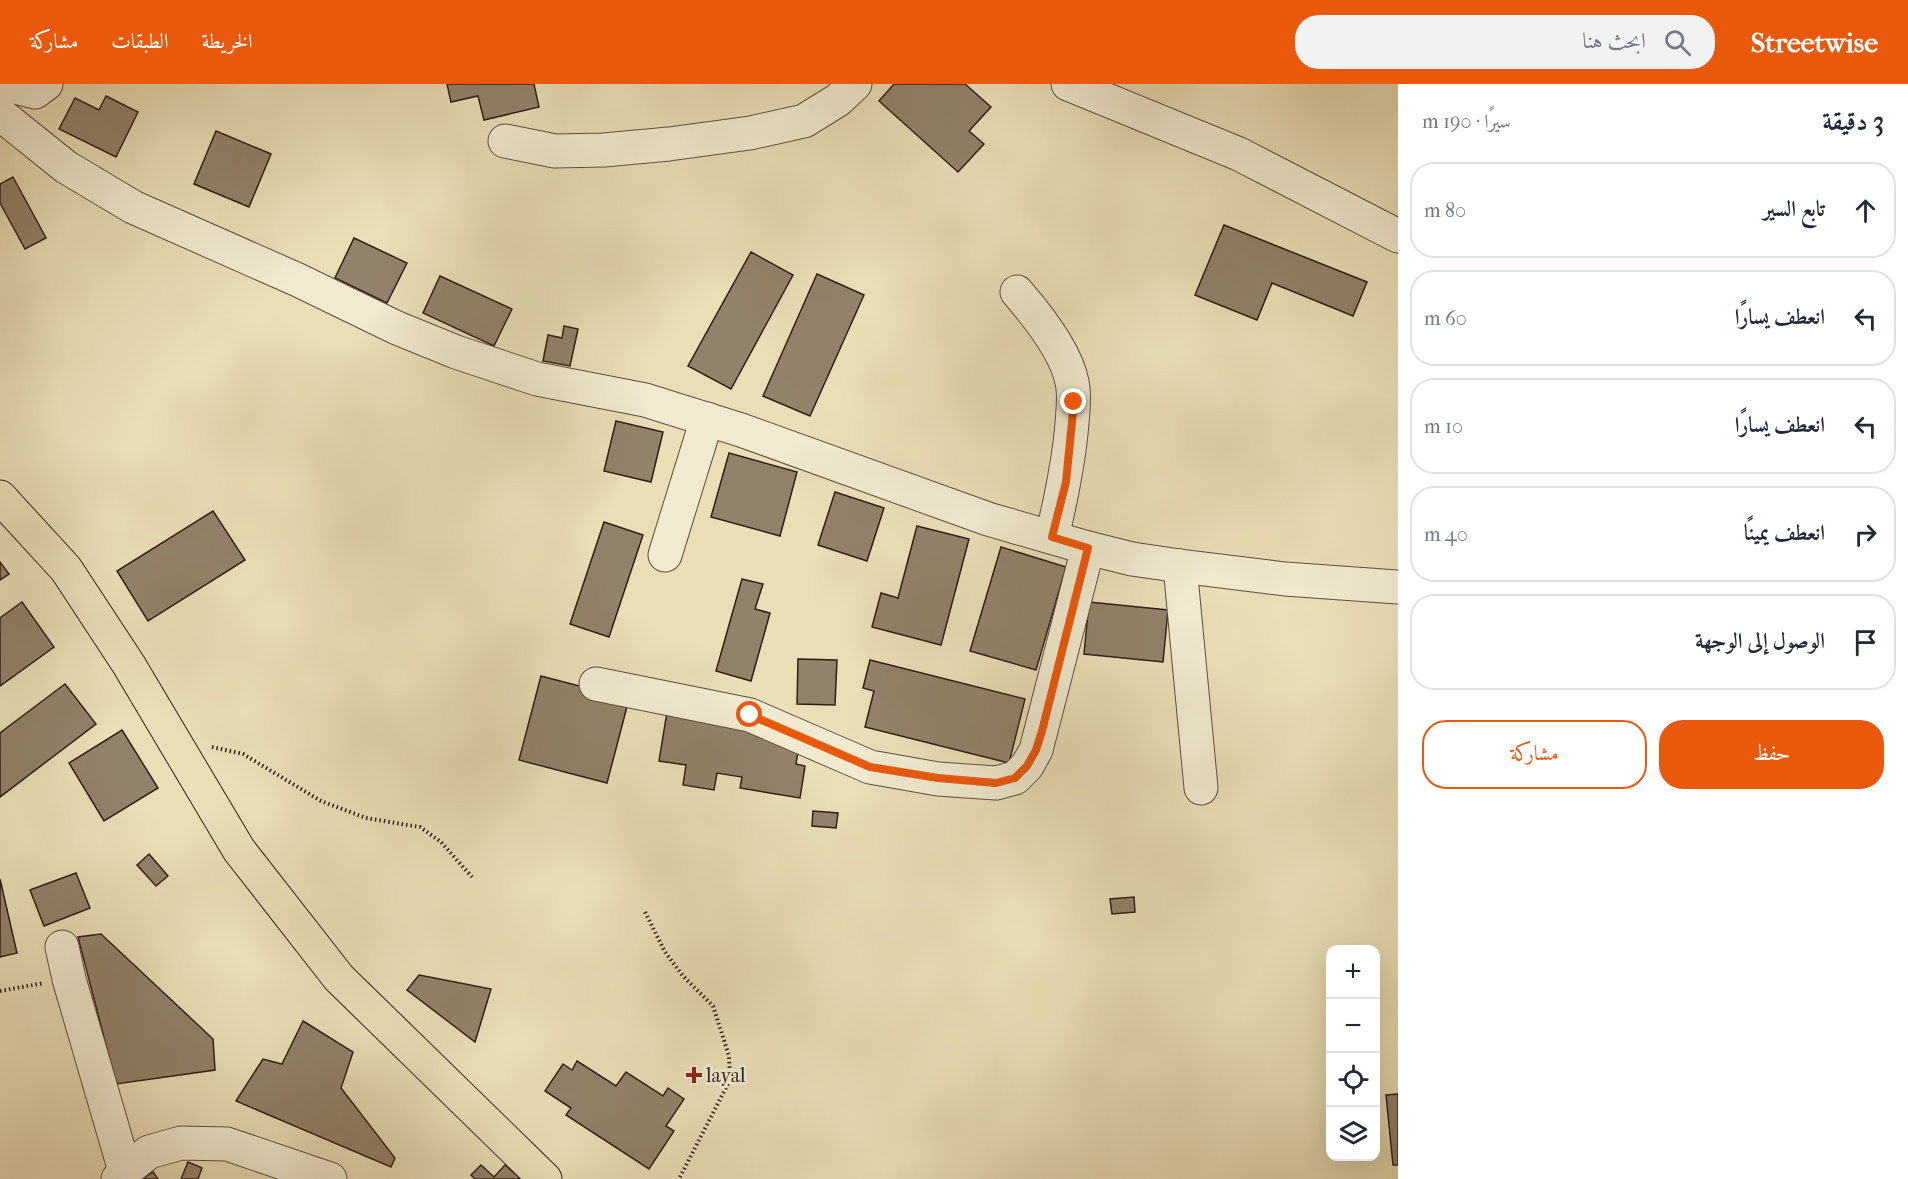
<!DOCTYPE html>
<html lang="ar">
<head>
<meta charset="utf-8">
<style>
  body { margin:0; font-family:"IM FELL French Canon",Amiri,serif; background:#f2f2f3; color:#1f2937; direction:rtl }
  .controls { position:absolute; right:18px; bottom:18px; display:grid; overflow:hidden; border-radius:12px; box-shadow:0 6px 24px #0002 }
  .controls button { width:54px; height:54px; display:grid; place-items:center; padding:0; border:0; border-bottom:2px solid #e0e1e3; background:#fff; color:#1f2937; font:30px sans-serif }
  .stop { position:absolute; width:18px; height:18px; margin:-14px; border:4px solid #ea580c; border-radius:50%; background:#fff }
  .stop.end { background:#ea580c; border-color:#fff; box-shadow:0 2px 6px #0008 }
  .list { margin:0; padding:0; list-style:none }
  h2 { display:flex; justify-content:space-between; align-items:center; height:78px; margin:0; padding:0 24px; font-size:26px }
  h2 small { font-size:20px; font-weight:400; color:#747a83 }
  .list li { display:grid; grid-template-columns:39px 1fr auto; gap:18px; align-items:center; box-sizing:border-box; height:96px; margin:0 12px 12px; padding:0 12px; border:2px solid #e0e1e3; border-radius:24px }
  .list b { display:block; font-size:22px; white-space:nowrap }
  .list em { font-size:20px; font-style:normal; color:#747a83 }
  .actions { display:flex; gap:12px; padding:18px 24px }
  .actions a { flex:1; padding:14px 0; border:2px solid #ea580c; border-radius:24px; text-align:center; font-size:21px; color:#ea580c }
  .actions .main { background:#ea580c; color:#fff }
  .icon { flex:none; width:33px; height:33px; fill:none; stroke:currentColor; stroke-width:2; stroke-linecap:round; stroke-linejoin:round }
  .map { position:relative; flex:none; width:1398px; height:1095px; overflow:hidden; direction:ltr }
  header { display:flex; align-items:center; gap:36px; box-sizing:border-box; height:84px; padding:0 30px; background:#ea580c; color:#fff }
  header strong { font-size:28px }
  nav { display:flex; gap:33px; margin-inline-start:auto; font-size:21px }
  .search { width:420px; height:54px; background:#f2f2f3; display:flex; align-items:center; gap:15px; box-sizing:border-box; padding:0 21px; border-radius:24px; color:#747a83; font-size:22px }
  main { display:flex }
  aside { flex:1; background:#fff }
  .map>svg:first-child { display:block }
  .building { fill:#91826a; stroke:#311e18; stroke-width:1.5 }
  .lines { fill:none; stroke-linecap:round; stroke-linejoin:round }
  .minor-casing { stroke:#5f4e40; stroke-width:35 }
  .major-casing { stroke:#311e18; stroke-width:35 }
  .path { stroke:#311e18; stroke-width:4; stroke-dasharray:1.5 3; stroke-linecap:butt }
  .minor { stroke:#f1ead0; stroke-width:33 }
  .major { stroke:#e9deb6; stroke-width:33 }
  .route { stroke:#ea580c; stroke-width:8 }
  .poi-dot { fill:#8f2418; stroke:#f1ead0; stroke-width:2 }
  .labels { text-anchor:middle; dominant-baseline:central; stroke-width:6; stroke-linejoin:round; paint-order:stroke }
  .poi-label { font-size:20px; fill:#311e18; stroke:#f1ead0; text-anchor:start }
</style>
</head>
<body>
<header>
<strong>Streetwise</strong>
<div class="search"><svg class="icon" aria-label="search" viewBox="0 0 24 24"><circle cx="10" cy="10" r="6"/><path d="M15 15l6 6"/></svg>ابحث هنا</div>
<nav><a>الخريطة</a><a>الطبقات</a><a>مشاركة</a></nav>
</header>
<main>
<aside>
<h2>3 دقيقة<small>سيرًا · 190 m</small></h2>
<ul class="list">
<li><svg class="icon" aria-label="ahead" viewBox="0 0 24 24"><path d="M12 20V5M6 11l6-6 6 6"/></svg><div><b>تابع السير</b></div><em>80 m</em></li>
<li><svg class="icon" aria-label="left" viewBox="0 0 24 24"><path d="M17 20v-9H6M10 6l-5 5 5 5"/></svg><div><b>انعطف يسارًا</b></div><em>60 m</em></li>
<li><svg class="icon" aria-label="left" viewBox="0 0 24 24"><path d="M17 20v-9H6M10 6l-5 5 5 5"/></svg><div><b>انعطف يسارًا</b></div><em>10 m</em></li>
<li><svg class="icon" aria-label="right" viewBox="0 0 24 24"><path d="M7 20v-9h11M14 6l5 5-5 5"/></svg><div><b>انعطف يمينًا</b></div><em>40 m</em></li>
<li><svg class="icon" aria-label="arrive" viewBox="0 0 24 24"><path d="M6 21V4h12l-3 4 3 4H6"/></svg><div><b>الوصول إلى الوجهة</b></div></li>
</ul>
<div class="actions"><a class="main">حفظ</a><a>مشاركة</a></div>
</aside>
<div class="map">
<svg width="1398" height="1095" viewBox="0 0 1398 1095">
  <rect width="100%" height="100%" fill="#e9deb6"/>
  <filter id="stains"><feTurbulence type="fractalNoise" baseFrequency=".00333" numOctaves="4"/><feColorMatrix values="0 0 0 0 .2 0 0 0 0 .09 0 0 0 0 .02 0 0 0 .5 -.17"/></filter>
  <radialGradient id="worn" r=".72"><stop offset=".6" stop-color="#630" stop-opacity="0"/><stop offset="1" stop-color="#630" stop-opacity=".3"/></radialGradient>
  <!-- building -->
  <g class="building">
    <polygon points="447,0 534,0 539,23 484,36 478,12 451,18"/>
    <polygon points="894,0 965,0 991,23 969,47 984,60 958,88 879,17"/>
    <polygon points="106,12 138,28 116,73 59,45 75,14 99,26"/>
    <polygon points="216,47 271,70 249,123 194,100"/>
    <polygon points="13,93 46,154 25,165 0,119 0,100"/>
    <polygon points="1224,141 1367,198 1353,232 1272,199 1257,236 1195,211"/>
    <polygon points="354,154 407,179 387,219 335,194"/>
    <polygon points="751,168 793,191 731,305 688,282"/>
    <polygon points="817,190 864,211 810,332 763,312"/>
    <polygon points="440,192 512,225 494,262 423,229"/>
    <polygon points="564,242 578,245 570,282 543,277 548,251 562,254"/>
    <polygon points="616,337 663,348 651,398 604,387"/>
    <polygon points="729,369 797,388 780,452 711,433"/>
    <polygon points="835,408 884,424 867,477 818,461"/>
    <polygon points="213,427 245,476 148,537 117,487"/>
    <polygon points="604,438 643,451 609,553 570,540"/>
    <polygon points="917,442 969,455 941,561 872,543 881,509 898,514"/>
    <polygon points="1001,463 1066,483 1036,586 970,567"/>
    <polygon points="0,478 9,490 0,496"/>
    <polygon points="742,495 763,500 755,525 770,529 751,597 716,587"/>
    <polygon points="22,518 54,563 0,602 0,534"/>
    <polygon points="1089,518 1168,526 1163,578 1084,570"/>
    <polygon points="798,575 837,576 835,621 797,620"/>
    <polygon points="870,576 1025,615 1009,679 865,643 874,607 863,604"/>
    <polygon points="541,592 629,615 607,699 519,676"/>
    <polygon points="65,600 96,640 0,713 0,649"/>
    <polygon points="667,628 787,653 799,661 796,680 805,682 800,714 740,704 742,693 717,689 714,706 683,701 686,681 659,677"/>
    <polygon points="122,646 158,704 104,737 69,679"/>
    <polygon points="813,727 838,729 836,744 812,742"/>
    <polygon points="149,770 168,792 156,802 137,781"/>
    <polygon points="76,789 90,824 44,842 30,806"/>
    <polygon points="0,795 17,869 0,873"/>
    <polygon points="1134,813 1135,828 1112,830 1110,815"/>
    <polygon points="101,850 213,955 215,986 116,1000 78,853"/>
    <polygon points="419,891 491,905 475,958 407,906"/>
    <polygon points="303,937 353,968 341,1004 395,1074 391,1083 236,1017 263,975 282,980"/>
    <polygon points="577,977 616,1002 626,988 663,1012 668,1004 684,1015 666,1042 674,1047 649,1085 566,1031 571,1024 545,1007 563,980 572,986"/>
    <polygon points="1398,1010 1398,1081 1393,1081 1386,1011"/>
    <polygon points="188,1078 202,1084 198,1095 181,1095"/>
    <polygon points="481,1081 494,1093 505,1081 521,1095 475,1095 471,1091"/>
    <polygon points="153,1088 158,1095 142,1095"/>
  </g>
  <g class="lines">
    <defs>
      <g id="minor">
        <polyline points="3,0 35,8 46,0"/>
        <polyline points="1068,0 1239,70 1398,152"/>
        <polyline points="0,30 66,83 133,123 298,196 397,244 456,268 537,295 645,316 741,346 988,435 1088,464 1132,475 1180,482 1285,495 1398,503"/>
        <polyline points="505,57 555,67 604,66 669,60 750,49 804,37 838,16 855,0"/>
        <path d="M1017 208C1037 231 1066 267 1072 298 1075 311 1073 326 1072 339 1069 378 1061 415 1052 453"/>
        <polyline points="665,471 707,335"/>
        <polyline points="1180,482 1201,704"/>
        <polyline points="596,600 750,631 870,683 938,695 996,699 1015,694 1027,682 1036,666 1088,464"/>
        <polyline points="62,863 69,895 125,1087"/>
        <polyline points="118,1095 125,1087 149,1068 181,1059 227,1060 330,1095"/>
      </g>
      <polyline id="major" points="0,413 66,485 129,581 239,766 339,894 545,1095"/>
    </defs>
    <!-- minor casing -->
    <use href="#minor" class="minor-casing"/>
    <!-- major casing -->
    <use href="#major" class="major-casing"/>
    <!-- path -->
    <g class="path">
      <polyline points="212,663 243,670 321,717 366,734 420,743 441,758 472,793"/>
      <polyline points="645,828 665,868 683,892 713,922 729,972 730,996 679,1095"/>
      <polyline points="0,907 44,899"/>
    </g>
    <!-- minor -->
    <use href="#minor" class="minor"/>
    <!-- major -->
    <use href="#major" class="major"/>
  </g>
  <g class="lines">
    <!-- route -->
    <polyline class="route" points="750,631 870,683 938,694 996,699 1015,694 1027,682 1036,666 1042,647 1088,464 1052,453 1066,398 1074,318"/>
  </g>
  <!-- markers -->
  <path class="poi-dot" d="M691 982h6v6h6v6h-6v6h-6v-6h-6v-6h6z"/>
  <g class="labels">
    <!-- poi labels -->
    <g class="poi-label">
      <text x="706" y="991">layal</text>
    </g>
  </g>
  <rect width="100%" height="100%" filter="url(#stains)"/>
  <rect width="100%" height="100%" fill="url(#worn)"/>
</svg>
<div class="controls">
<button>+</button>
<button>−</button>
<button><svg class="icon" aria-label="locate" viewBox="0 0 24 24"><circle cx="12" cy="12" r="6"/><path d="M12 2v4M12 18v4M2 12h4M18 12h4"/></svg></button>
<button><svg class="icon" aria-label="layers" viewBox="0 0 24 24"><path d="M12 4l9 5-9 5-9-5zM3 14l9 5 9-5"/></svg></button>
</div>
<div class="stop" style="left:750px;top:631px"></div>
<div class="stop end" style="left:1074px;top:318px"></div>
</div>
</main>
</body>
</html>
